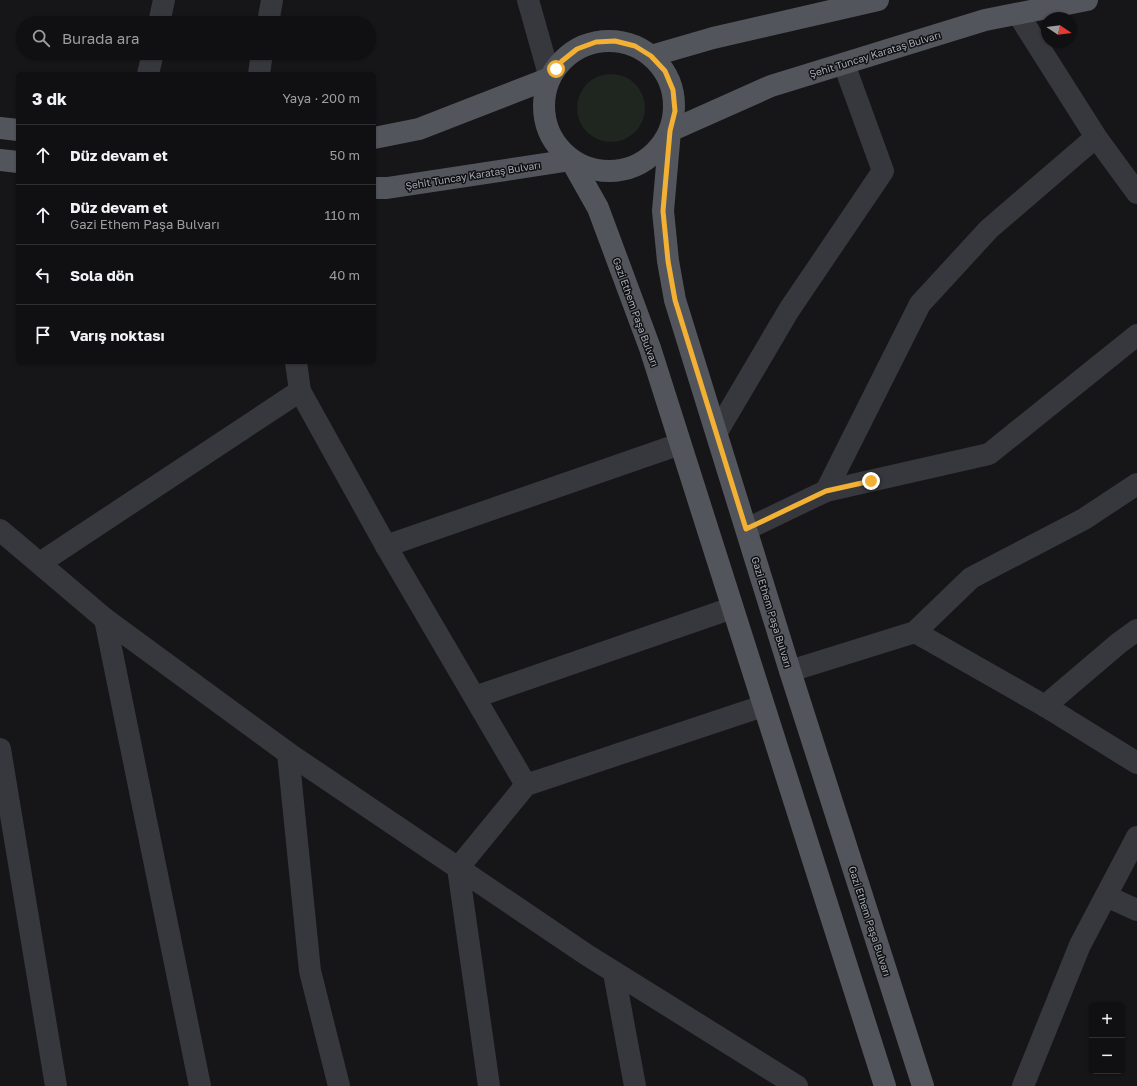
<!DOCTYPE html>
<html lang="tr">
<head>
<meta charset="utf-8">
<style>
  body { margin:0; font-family:"Golos Text",sans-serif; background:#1e1e20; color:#f1f3f6 }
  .controls { position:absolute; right:12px; bottom:12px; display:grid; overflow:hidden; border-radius:6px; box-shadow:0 1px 3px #0004 }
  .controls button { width:36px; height:36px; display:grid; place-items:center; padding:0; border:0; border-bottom:1px solid #303032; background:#101012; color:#f1f3f6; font:20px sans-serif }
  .compass { position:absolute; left:1041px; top:12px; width:36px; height:36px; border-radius:50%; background:#101012; box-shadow:0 1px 3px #0004; rotate:103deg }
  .stop { position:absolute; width:12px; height:12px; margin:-9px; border:3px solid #f2b134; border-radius:50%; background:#fff }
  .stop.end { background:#f2b134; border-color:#fff; box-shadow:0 1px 4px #0008 }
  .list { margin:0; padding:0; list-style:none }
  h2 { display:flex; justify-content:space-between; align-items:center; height:52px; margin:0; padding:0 16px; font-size:17px }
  h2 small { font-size:13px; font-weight:400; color:#9c9d9f }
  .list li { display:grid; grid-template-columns:26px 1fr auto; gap:12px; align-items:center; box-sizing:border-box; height:60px; padding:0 16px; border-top:1px solid #303032 }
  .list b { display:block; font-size:15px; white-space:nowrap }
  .list p { margin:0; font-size:13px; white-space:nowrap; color:#9c9d9f }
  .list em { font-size:13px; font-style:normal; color:#9c9d9f }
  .icon { flex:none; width:22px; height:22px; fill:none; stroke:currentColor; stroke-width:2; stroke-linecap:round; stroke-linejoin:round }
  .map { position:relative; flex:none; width:1137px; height:1086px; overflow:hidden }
  .search { position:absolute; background:#101012; box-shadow:0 1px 3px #0004; left:16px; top:16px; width:360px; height:44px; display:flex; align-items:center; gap:10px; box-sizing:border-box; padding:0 14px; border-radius:22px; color:#9c9d9f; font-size:15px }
  .panel { position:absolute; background:#101012; box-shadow:0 1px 3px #0004; left:16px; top:72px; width:360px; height:292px; border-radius:6px }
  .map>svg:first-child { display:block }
  .green { fill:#1e261f }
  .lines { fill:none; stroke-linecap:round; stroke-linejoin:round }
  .minor { stroke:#37383d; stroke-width:22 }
  .major { stroke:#53555c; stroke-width:22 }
  .route { stroke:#f2b134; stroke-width:5 }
  .labels { text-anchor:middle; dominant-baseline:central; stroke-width:3; stroke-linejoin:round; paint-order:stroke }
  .street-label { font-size:10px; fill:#a8adb8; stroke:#111113 }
</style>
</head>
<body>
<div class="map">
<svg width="1137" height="1086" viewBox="0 0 1137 1086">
  <rect width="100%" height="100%" fill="#161618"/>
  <!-- green -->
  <circle class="green" cx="611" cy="108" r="34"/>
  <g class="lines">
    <!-- minor -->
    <g class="minor">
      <polyline points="528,0 550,78"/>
      <polyline points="159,23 164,0"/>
      <polyline points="268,23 272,0"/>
      <polyline points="148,74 153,53"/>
      <polyline points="259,74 262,53"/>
      <polyline points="1096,137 1137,193"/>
      <polyline points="296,362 300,391 386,546 526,785"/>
      <polyline points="717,432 789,310 883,171 844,64"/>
      <polyline points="826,491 920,304 989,229 1096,137 1018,14"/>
      <polyline points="747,529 826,491 989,454 1137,335"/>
      <polyline points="0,530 105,619 288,753 587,955 797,1086"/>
      <polyline points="386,546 680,444"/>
      <polyline points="40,563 300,391"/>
      <polyline points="105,619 200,1086"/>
      <polyline points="915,632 1045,706 1137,763"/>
      <polyline points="790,671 915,632 971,578 1084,519 1137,484"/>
      <polyline points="475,697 732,608"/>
      <polyline points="1045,706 1119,643 1137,630"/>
      <polyline points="0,749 56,1086"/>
      <polyline points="288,753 310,971 339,1086"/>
      <polyline points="1106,896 1137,910"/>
      <polyline points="614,973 635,1086"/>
      <polyline points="489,1086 458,868 526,785 763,706"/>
      <polyline points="1023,1086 1080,945 1137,837"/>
    </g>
    <!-- major -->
    <g class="major">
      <circle cx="609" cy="106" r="65"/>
      <polyline points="651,56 713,38 878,0"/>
      <polyline points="0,128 18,130"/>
      <polyline points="374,138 419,129 550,78"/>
      <polyline points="0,160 18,162"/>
      <polyline points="374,188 387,188 571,160 598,208 650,348 885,1086"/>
      <polyline points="923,1086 790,671 675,300 668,261 663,211 670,131 771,86 985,20 1087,0"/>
    </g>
  </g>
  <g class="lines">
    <!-- route -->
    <polyline class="route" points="556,69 562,61 577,49 596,42 615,41 635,46 651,56 665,71 673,90 675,111 670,131 663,211 668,261 675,300 746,529 826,491 871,481"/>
  </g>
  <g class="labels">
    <!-- street labels -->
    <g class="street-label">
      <text transform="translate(875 54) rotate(-17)">Şehit Tuncay Karataş Bulvarı</text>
      <text transform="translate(473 175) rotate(-9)">Şehit Tuncay Karataş Bulvarı</text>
      <text transform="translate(636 312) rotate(70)">Gazi Ethem Paşa Bulvarı</text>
      <text transform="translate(772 612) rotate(73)">Gazi Ethem Paşa Bulvarı</text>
      <text transform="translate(870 921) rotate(72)">Gazi Ethem Paşa Bulvarı</text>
    </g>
  </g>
</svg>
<div class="controls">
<button>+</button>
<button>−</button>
</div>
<svg class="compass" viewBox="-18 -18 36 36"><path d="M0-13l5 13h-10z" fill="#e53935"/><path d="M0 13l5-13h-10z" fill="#9c9d9f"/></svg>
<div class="stop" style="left:556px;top:69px"></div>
<div class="stop end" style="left:871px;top:481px"></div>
<div class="search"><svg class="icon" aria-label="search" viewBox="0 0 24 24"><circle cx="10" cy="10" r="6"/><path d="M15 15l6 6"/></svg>Burada ara</div>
<section class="panel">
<h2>3 dk<small>Yaya · 200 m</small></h2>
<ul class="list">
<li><svg class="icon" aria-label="ahead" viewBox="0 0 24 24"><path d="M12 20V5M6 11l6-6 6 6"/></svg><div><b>Düz devam et</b></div><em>50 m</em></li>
<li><svg class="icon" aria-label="ahead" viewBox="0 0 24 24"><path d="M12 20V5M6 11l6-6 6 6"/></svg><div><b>Düz devam et</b><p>Gazi Ethem Paşa Bulvarı</p></div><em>110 m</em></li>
<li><svg class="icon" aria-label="left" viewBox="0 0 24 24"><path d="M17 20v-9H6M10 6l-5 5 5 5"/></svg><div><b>Sola dön</b></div><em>40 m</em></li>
<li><svg class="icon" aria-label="arrive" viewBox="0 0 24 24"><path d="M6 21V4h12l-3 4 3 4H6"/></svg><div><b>Varış noktası</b></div></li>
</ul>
</section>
</div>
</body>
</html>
